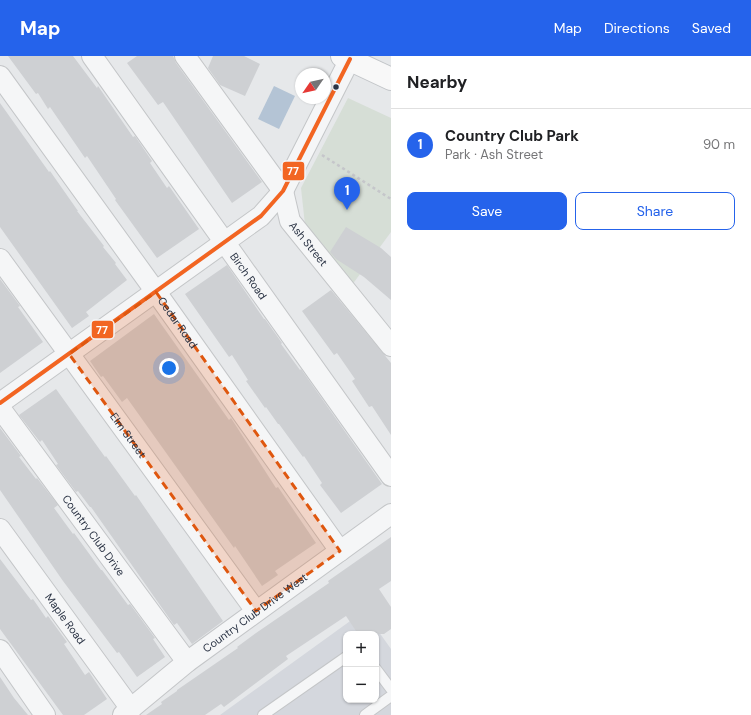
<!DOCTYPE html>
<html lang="en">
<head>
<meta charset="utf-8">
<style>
  body { margin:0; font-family:"DM Sans",sans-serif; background:#f6f6f6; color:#202124 }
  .controls { position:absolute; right:12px; bottom:12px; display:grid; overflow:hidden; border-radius:8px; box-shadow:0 1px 3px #0004 }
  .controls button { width:36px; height:36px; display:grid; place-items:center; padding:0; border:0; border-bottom:1px solid #e0e0e0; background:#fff; color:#202124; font:20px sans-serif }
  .compass { position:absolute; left:295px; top:12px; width:36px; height:36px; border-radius:50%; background:#fff; box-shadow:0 1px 3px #0004; rotate:236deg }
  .you { position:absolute; left:169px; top:312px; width:14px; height:14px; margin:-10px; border:3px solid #fff; border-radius:50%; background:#1a73e8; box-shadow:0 0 0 6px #1a73e833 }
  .badge { display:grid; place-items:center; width:26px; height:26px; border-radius:50%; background:#2563eb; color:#fff; font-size:13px; font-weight:700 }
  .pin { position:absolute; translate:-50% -33px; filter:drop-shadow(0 1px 2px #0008) }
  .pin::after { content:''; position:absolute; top:21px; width:14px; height:12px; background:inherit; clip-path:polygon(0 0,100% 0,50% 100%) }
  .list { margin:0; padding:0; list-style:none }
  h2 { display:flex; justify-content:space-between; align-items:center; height:52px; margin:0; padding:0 16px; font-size:17px }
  h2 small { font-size:13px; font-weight:400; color:#757577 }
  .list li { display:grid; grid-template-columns:26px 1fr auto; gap:12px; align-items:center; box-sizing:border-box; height:72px; padding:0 16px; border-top:1px solid #e0e0e0 }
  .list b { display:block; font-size:15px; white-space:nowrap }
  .list p { margin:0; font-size:13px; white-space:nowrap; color:#757577 }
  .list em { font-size:13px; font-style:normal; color:#757577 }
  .actions { display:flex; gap:8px; padding:12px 16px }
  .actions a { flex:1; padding:9px 0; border:1px solid #2563eb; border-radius:8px; text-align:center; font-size:14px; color:#2563eb }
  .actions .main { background:#2563eb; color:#fff }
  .map { position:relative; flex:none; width:391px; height:659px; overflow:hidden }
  header { display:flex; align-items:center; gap:24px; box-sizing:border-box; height:56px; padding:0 20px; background:#2563eb; color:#fff }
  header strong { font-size:19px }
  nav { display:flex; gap:22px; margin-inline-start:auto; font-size:14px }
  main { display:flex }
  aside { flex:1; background:#fff }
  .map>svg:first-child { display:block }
  .built { fill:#d4d7dd; fill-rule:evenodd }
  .green { fill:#d6ded6 }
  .water { fill:#b4c4d5 }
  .building { fill:#ced0d3 }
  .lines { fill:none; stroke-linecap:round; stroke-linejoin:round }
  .lane-casing { stroke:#c4c6c8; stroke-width:12 }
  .street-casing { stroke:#c4c6c8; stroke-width:22 }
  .primary-casing { stroke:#c2c5c8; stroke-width:24 }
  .path { stroke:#c5c6ca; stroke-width:2.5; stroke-dasharray:3 3; stroke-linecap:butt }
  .lane { stroke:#f5f6f7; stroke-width:10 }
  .street { stroke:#f5f6f7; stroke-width:20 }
  .primary { stroke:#f8f8f8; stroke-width:22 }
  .bus-1-casing { stroke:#f4f6f9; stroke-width:7 }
  .bus-1 { stroke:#f26522; stroke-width:4 }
  .marked { fill:#df570f; fill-opacity:0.2; stroke:#df570f; stroke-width:3; stroke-dasharray:8 5; stroke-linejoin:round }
  .bus-dot { fill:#2b3445; stroke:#f4f6f9; stroke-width:1.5 }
  .labels { text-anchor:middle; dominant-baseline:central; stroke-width:3.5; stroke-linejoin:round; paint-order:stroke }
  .street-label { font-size:11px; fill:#2b3445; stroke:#f4f6f9 }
  .line-badge { stroke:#f4f6f9; stroke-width:1.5 }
  .badge-label { font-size:11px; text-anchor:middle; font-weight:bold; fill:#fff }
</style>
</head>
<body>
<header>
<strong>Map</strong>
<nav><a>Map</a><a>Directions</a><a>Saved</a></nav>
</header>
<main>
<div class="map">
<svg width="391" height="659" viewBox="0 0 391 659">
  <rect width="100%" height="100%" fill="#e6e8ea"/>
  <!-- built -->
  <path class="built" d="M364 555 391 593V659H220ZM346 578H376V644H346Z"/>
  <!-- green -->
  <polygon class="green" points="348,42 391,62 391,176 349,233 306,178 301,132"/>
  <!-- water -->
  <polygon class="water" points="274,30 295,40 279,73 258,63"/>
  <!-- building -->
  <g class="building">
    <polygon points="8,0 73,0 97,32 98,30 133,81 135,80 152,105 150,107 167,132 169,130 199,173 157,202 115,144 116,143 87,100 85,102 50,51 48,53 38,37 36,38"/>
    <polygon points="137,0 173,0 176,7 262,126 232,147 163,46 158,49 127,7"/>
    <polygon points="213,0 244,0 260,8 245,40 220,29 208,12"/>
    <polygon points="0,47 49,116 50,115 78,155 77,155 104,190 103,191 116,207 115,208 127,224 86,256 89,260 72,272 0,171"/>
    <polygon points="346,171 381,192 391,201 391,244 364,221 336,203 330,196"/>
    <polygon points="227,209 264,263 265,263 282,287 281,288 300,314 301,313 382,428 341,457 320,429 322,427 304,400 303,401 279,368 278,368 266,351 265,352 246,325 248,324 232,299 229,301 185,238"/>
    <polygon points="0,223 20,250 18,251 43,286 0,317"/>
    <polygon points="331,234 391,307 391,379 372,350 369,351 352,325 355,323 337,297 334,299 302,255"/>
    <polygon points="154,258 229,364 231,362 276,432 278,431 316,487 275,515 278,519 262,530 235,490 234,492 127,342 122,346 103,320 101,321 90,305"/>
    <polygon points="56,333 105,401 106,400 135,440 136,439 223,565 192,588 177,567 174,569 91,451 90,451 78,435 76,436 56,409 58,408 42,384 40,386 19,359"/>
    <polygon points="0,372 21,400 19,401 36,423 37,422 58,449 54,452 73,478 74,477 101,514 102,514 128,549 130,548 155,582 153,583 165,601 137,621 119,596 117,597 63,525 0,434"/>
    <polygon points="391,481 391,525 379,533 391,551 391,573 384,578 358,578 346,560 286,600 288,603 224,651 221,648 205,659 146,659 162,648 161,646 177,635 177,634 238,592 237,591 256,577 329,527 328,525"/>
    <polygon points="0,503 31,544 33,543 46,562 48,560 67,586 64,588 85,619 89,616 107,643 84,659 63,659 0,573"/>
    <polygon points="0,621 14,642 28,659 0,659"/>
  </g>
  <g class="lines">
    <defs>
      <g id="lane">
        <polyline points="376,613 391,633"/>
        <polyline points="263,659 346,601"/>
        <polyline points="365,659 391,640"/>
      </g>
      <g id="street">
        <path id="s1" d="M92 0 391 420"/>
        <path id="s2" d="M185 0 283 135 290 165 391 290"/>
        <path id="s3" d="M0 20 156 236 340 495"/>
        <path id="s4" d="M0 203 256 555"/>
        <polyline points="0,347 261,160 283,135 350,3"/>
        <path id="s5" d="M0 352 187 606"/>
        <path id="s6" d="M0 473 131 653"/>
        <polyline points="0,594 45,659"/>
        <path id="s7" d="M123 659 187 606 391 458"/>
      </g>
      <polyline id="primary" points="342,0 391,23"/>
    </defs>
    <!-- lane casing -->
    <use href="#lane" class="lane-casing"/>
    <!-- street casing -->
    <use href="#street" class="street-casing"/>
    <!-- primary casing -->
    <use href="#primary" class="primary-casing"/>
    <!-- path -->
    <polyline class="path" points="322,99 391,143"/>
    <!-- lane -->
    <use href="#lane" class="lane"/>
    <!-- street -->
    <use href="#street" class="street"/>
    <!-- primary -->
    <use href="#primary" class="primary"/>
    <defs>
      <polyline id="bus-1" points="0,347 261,160 283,135 350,3"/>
    </defs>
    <!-- bus-1 casing -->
    <use href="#bus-1" class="bus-1-casing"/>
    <!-- bus-1 -->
    <use href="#bus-1" class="bus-1"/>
  </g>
  <!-- marked area -->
  <path class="marked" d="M156 236 340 495 256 555 69 298Z"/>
  <!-- markers -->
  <circle class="bus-dot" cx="336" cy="31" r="3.5"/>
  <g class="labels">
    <!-- street labels -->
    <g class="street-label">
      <text stroke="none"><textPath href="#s2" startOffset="227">Ash Street</textPath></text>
      <text stroke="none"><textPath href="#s1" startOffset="270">Birch Road</textPath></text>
      <text stroke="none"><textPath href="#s3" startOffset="304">Cedar Road</textPath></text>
      <text stroke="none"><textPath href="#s4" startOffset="218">Elm Street</textPath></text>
      <text stroke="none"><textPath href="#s5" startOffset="158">Country Club Drive</textPath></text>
      <text stroke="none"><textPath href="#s7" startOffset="167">Country Club Drive West</textPath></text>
      <text stroke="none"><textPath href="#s6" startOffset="111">Maple Road</textPath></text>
    </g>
  </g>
  <g class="line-badge">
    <rect x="282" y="105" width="23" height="20" rx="4" fill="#f26522"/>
    <rect x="91" y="264" width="23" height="19" rx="4" fill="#f26522"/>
  </g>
  <g class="badge-label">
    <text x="293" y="119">77</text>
    <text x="102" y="278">77</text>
  </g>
</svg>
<div class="controls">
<button>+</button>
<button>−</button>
</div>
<svg class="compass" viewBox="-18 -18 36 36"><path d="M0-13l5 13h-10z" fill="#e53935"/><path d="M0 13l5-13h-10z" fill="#757577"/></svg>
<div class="you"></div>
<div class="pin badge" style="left:347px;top:154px">1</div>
</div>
<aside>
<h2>Nearby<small></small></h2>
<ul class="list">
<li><span class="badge">1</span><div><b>Country Club Park</b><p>Park · Ash Street</p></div><em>90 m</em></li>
</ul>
<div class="actions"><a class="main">Save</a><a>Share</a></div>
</aside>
</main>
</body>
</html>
